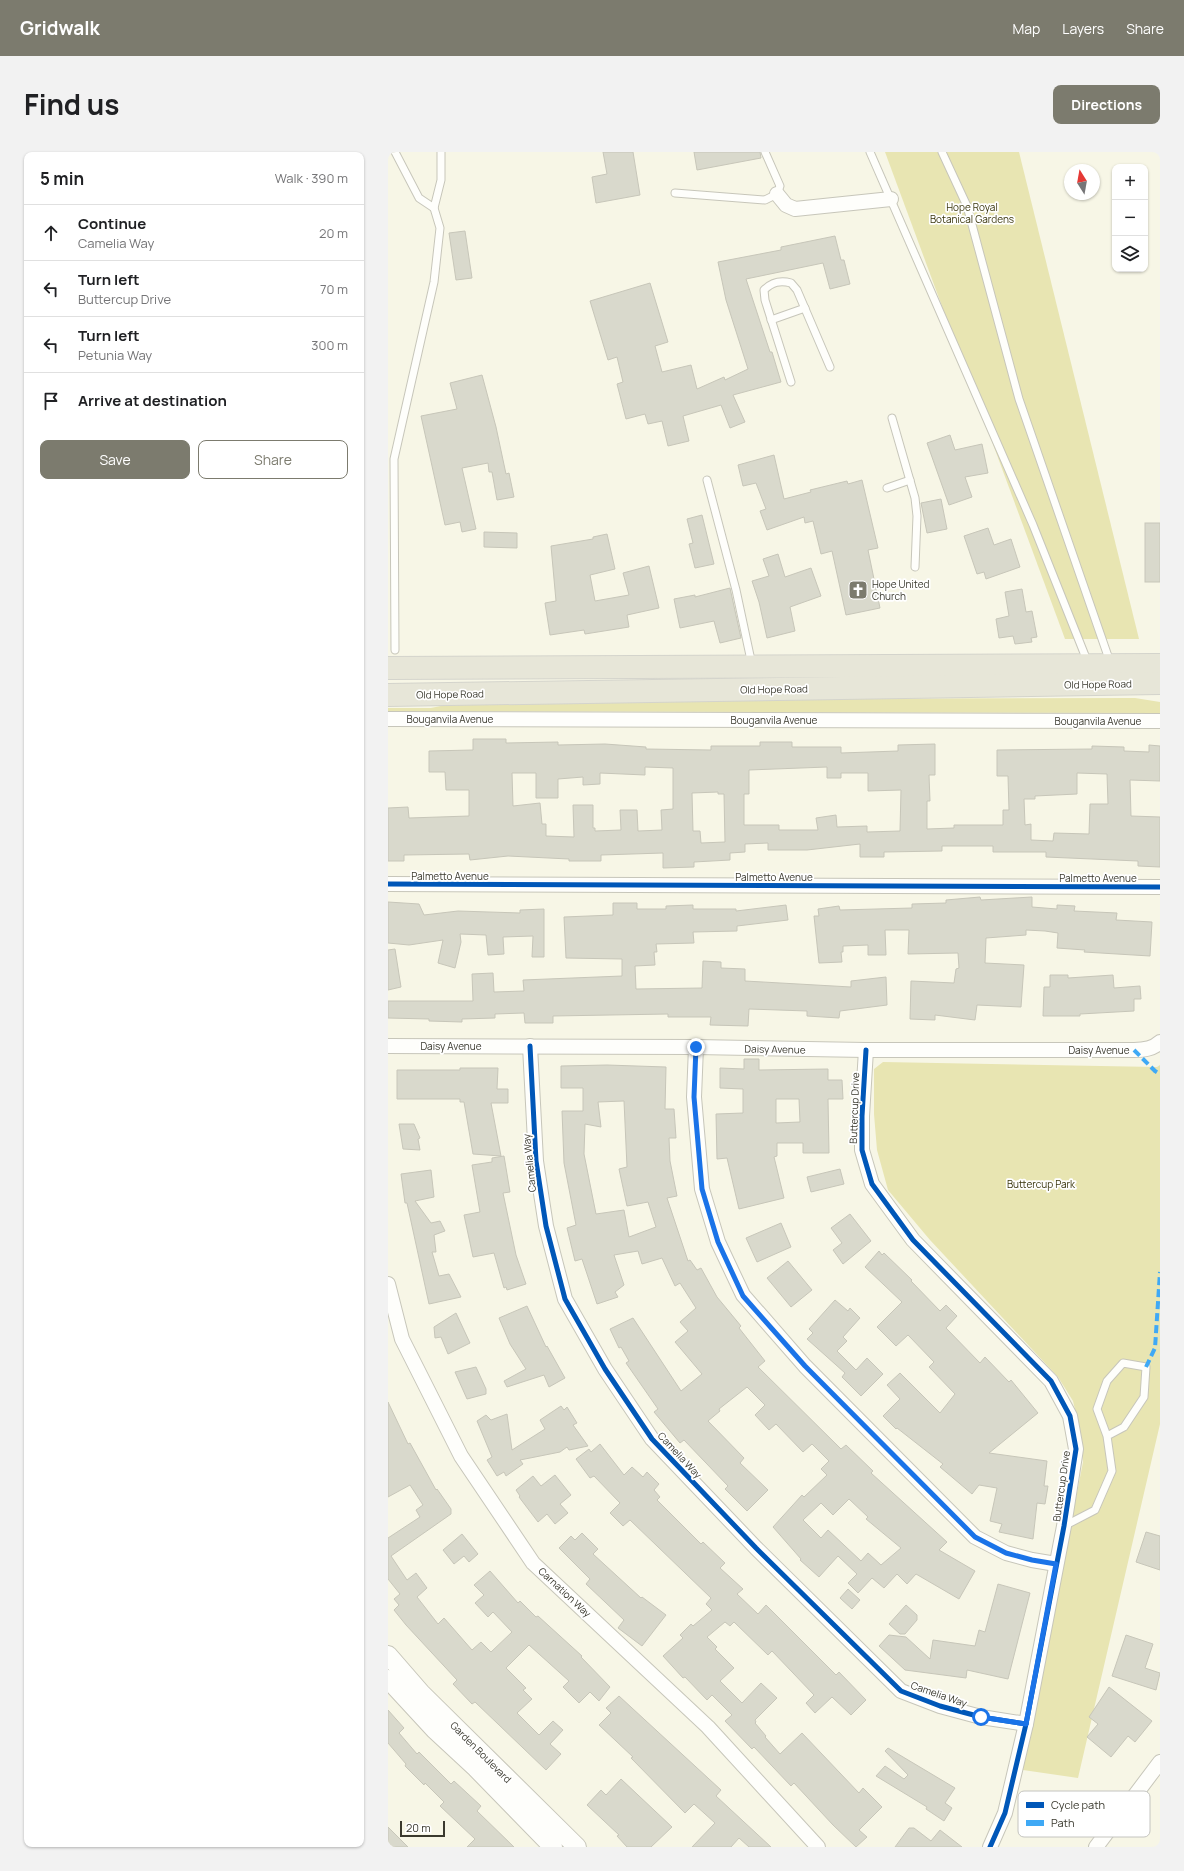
<!DOCTYPE html>
<html lang="en">
<head>
<meta charset="utf-8">
<style>
  body { margin:0; font-family:Manrope,sans-serif; background:#f2f2f2; color:#202124 }
  .controls { position:absolute; right:12px; top:12px; display:grid; overflow:hidden; border-radius:8px; box-shadow:0 1px 3px #0004 }
  .controls button { width:36px; height:36px; display:grid; place-items:center; padding:0; border:0; border-bottom:1px solid #e0e0e0; background:#fff; color:#202124; font:20px sans-serif }
  .compass { position:absolute; left:676px; top:12px; width:36px; height:36px; border-radius:50%; background:#fff; box-shadow:0 1px 3px #0004; rotate:349deg }
  .scale { position:absolute; left:12px; bottom:10px; width:45px; box-sizing:border-box; padding-left:4px; border:2px solid #3a392e; border-top:0; font-size:11px; line-height:14px; white-space:nowrap; color:#3a392e; -webkit-text-stroke:3px #fff; paint-order:stroke }
  .stop { position:absolute; width:12px; height:12px; margin:-9px; border:3px solid #1a73e8; border-radius:50%; background:#fff }
  .stop.end { background:#1a73e8; border-color:#fff; box-shadow:0 1px 4px #0008 }
  .list { margin:0; padding:0; list-style:none }
  h2 { display:flex; justify-content:space-between; align-items:center; height:52px; margin:0; padding:0 16px; font-size:17px }
  h2 small { font-size:13px; font-weight:400; color:#757577 }
  .list li { display:grid; grid-template-columns:26px 1fr auto; gap:12px; align-items:center; box-sizing:border-box; height:56px; padding:0 16px; border-top:1px solid #e0e0e0 }
  .list b { display:block; font-size:15px; white-space:nowrap }
  .list p { margin:0; font-size:13px; white-space:nowrap; color:#757577 }
  .list em { font-size:13px; font-style:normal; color:#757577 }
  .actions { display:flex; gap:8px; padding:12px 16px }
  .actions a { flex:1; padding:9px 0; border:1px solid #7c7b6e; border-radius:8px; text-align:center; font-size:14px; color:#7c7b6e }
  .actions .main { background:#7c7b6e; color:#fff }
  .icon { flex:none; width:22px; height:22px; fill:none; stroke:currentColor; stroke-width:2; stroke-linecap:round; stroke-linejoin:round }
  .map { position:relative; flex:none; width:772px; height:1695px; overflow:hidden; border-radius:8px }
  header { display:flex; align-items:center; gap:24px; box-sizing:border-box; height:56px; padding:0 20px; background:#7c7b6e; color:#fff }
  header strong { font-size:19px }
  nav { display:flex; gap:22px; margin-inline-start:auto; font-size:14px }
  .intro { display:flex; align-items:center; justify-content:space-between; box-sizing:border-box; height:96px; padding:0 24px }
  h1 { margin:0; font-size:28px }
  .button { padding:10px 18px; border-radius:8px; background:#7c7b6e; color:#fff; font-size:14px; font-weight:700 }
  main { display:flex; gap:24px; padding:0 24px }
  aside { flex:1; background:#fff; border-radius:8px; box-shadow:0 1px 3px #0004 }
  .map>svg:first-child { display:block }
  .green { fill:#e8e5b2 }
  .building { fill:#d9d9cc; stroke:#c7c6b9; fill-rule:evenodd }
  .lines { fill:none; stroke-linecap:round; stroke-linejoin:round }
  .service-casing { stroke:#c7c6ba; stroke-width:9 }
  .minor-casing { stroke:#c7c6ba; stroke-width:16 }
  .tertiary-casing { stroke:#c7c6ba; stroke-width:20 }
  .primary-casing { stroke:#d4d4cc; stroke-width:24 }
  .service { stroke:#fefefb; stroke-width:7 }
  .minor { stroke:#fefefb; stroke-width:14 }
  .tertiary { stroke:#fefefb; stroke-width:18 }
  .primary { stroke:#e7e6d8; stroke-width:22 }
  .quiet { stroke:#3fa9f5; stroke-width:4; stroke-dasharray:8 4; stroke-linecap:butt }
  .cycleway-casing { stroke:#fff; stroke-width:8 }
  .cycleway { stroke:#0057b8; stroke-width:5 }
  .route { stroke:#1a73e8; stroke-width:5 }
  .labels { text-anchor:middle; dominant-baseline:central; stroke-width:3.5; stroke-linejoin:round; paint-order:stroke }
  .park-label { font-size:10px; fill:#39350b; stroke:#fff }
  .poi-label { font-size:10px; fill:#3a392e; stroke:#fff; text-anchor:start }
  .street-label { font-size:10px; fill:#3a392e; stroke:#fff }
  .key { fill:#fff; stroke:#c4c4c0; stroke-width:1 }
  .key-label { font-size:11px; fill:#3a392e }
</style>
</head>
<body>
<header>
<strong>Gridwalk</strong>
<nav><a>Map</a><a>Layers</a><a>Share</a></nav>
</header>
<div class="intro"><h1>Find us</h1><a class="button">Directions</a></div>
<main>
<aside>
<h2>5 min<small>Walk · 390 m</small></h2>
<ul class="list">
<li><svg class="icon" aria-label="ahead" viewBox="0 0 24 24"><path d="M12 20V5M6 11l6-6 6 6"/></svg><div><b>Continue</b><p>Camelia Way</p></div><em>20 m</em></li>
<li><svg class="icon" aria-label="left" viewBox="0 0 24 24"><path d="M17 20v-9H6M10 6l-5 5 5 5"/></svg><div><b>Turn left</b><p>Buttercup Drive</p></div><em>70 m</em></li>
<li><svg class="icon" aria-label="left" viewBox="0 0 24 24"><path d="M17 20v-9H6M10 6l-5 5 5 5"/></svg><div><b>Turn left</b><p>Petunia Way</p></div><em>300 m</em></li>
<li><svg class="icon" aria-label="arrive" viewBox="0 0 24 24"><path d="M6 21V4h12l-3 4 3 4H6"/></svg><div><b>Arrive at destination</b></div></li>
</ul>
<div class="actions"><a class="main">Save</a><a>Share</a></div>
</aside>
<div class="map">
<svg width="772" height="1695" viewBox="0 0 772 1695">
  <rect width="100%" height="100%" fill="#f7f6e6"/>
  <!-- green -->
  <g class="green">
    <polygon points="497,0 631,0 751,487 677,487"/>
    <polygon points="747,546 772,550 772,561 0,559 0,556 43,556 82,548"/>
    <polygon points="495,910 769,915 772,913 772,1272 690,1626 635,1618 695,1310 693,1283 685,1249 670,1225 542,1088 500,1038 489,998 486,962 486,917"/>
  </g>
  <!-- building -->
  <g class="building">
    <polygon points="215,0 245,0 252,43 208,51 204,25 219,22"/>
    <polygon points="306,0 372,0 373,6 309,18"/>
    <polygon points="77,79 84,126 68,128 61,81"/>
    <polygon points="447,84 453,108 456,108 462,132 442,137 435,111 358,127 382,200 384,200 393,230 345,243 357,270 342,276 333,253 295,264 301,289 280,294 274,269 260,272 257,262 238,267 229,232 235,230 229,205 220,208 202,149 262,131 280,190 267,194 274,220 303,213 309,237 336,225 337,228 360,217 338,148 330,110 393,98 393,95"/>
    <polygon points="94,223 108,275 118,322 121,321 126,345 109,348 104,320 101,320 100,311 74,316 88,377 74,380 72,370 57,373 33,264 69,257 62,231"/>
    <polygon points="562,283 567,298 594,292 600,321 577,325 584,345 561,353 539,291"/>
    <polygon points="386,303 396,347 423,340 422,338 459,329 460,332 474,328 490,396 480,398 492,456 458,463 444,399 433,402 425,369 417,371 416,365 379,378 372,359 378,357 368,331 355,334 350,313"/>
    <polygon points="553,347 559,377 539,381 533,351"/>
    <polygon points="314,363 326,412 307,416 301,392 305,391 299,367"/>
    <rect x="757" y="371" width="15" height="59"/>
    <polygon points="600,376 606,393 623,387 632,415 598,427 596,420 589,422 576,384"/>
    <polygon points="96,380 129,381 129,396 96,395"/>
    <polygon points="219,382 227,417 202,423 207,449 241,443 235,421 261,414 271,456 239,463 241,475 197,482 196,478 162,483 157,451 168,449 163,394 205,387 205,385"/>
    <polygon points="390,402 397,425 423,416 433,444 402,455 407,479 379,486 371,450 364,429 381,424 375,407"/>
    <polygon points="342,436 353,486 332,491 326,469 292,476 286,447 307,443 307,445"/>
    <polygon points="634,437 638,460 644,459 649,485 643,486 644,490 627,492 625,484 611,486 608,467 621,464 617,440"/>
    <path d="M85 587H118V591L170 590V593L217 592 258 595V597L323 598V594H372V590H404V595H453V601L510 599V593L547 592V623H541L542 649H539V677L566 676V673H615V658H621L620 624H609V598L704 597V594L736 595V599L761 600V593L772 594V629L742 628 743 664 772 665V715L750 714V709L658 705V700H605V694H554V699L496 700V705H472V692L419 698H380V691L357 692V700L342 701V708L306 710V715L275 716V701L213 703V709H181V707L120 704 82 708 81 702 16 703V709H0V656L20 655 21 666 81 664V638H58L57 620H41V599L85 598ZM257 615 285 616V657L273 658 274 678 250 679 249 658H232L233 678 207 679V676H205V653H185L186 685 158 684V672H154L152 651 125 654 124 621H148V646H170V627L195 625V633L212 632V621L257 623ZM439 615V626H453V621H480V639L513 638 512 679 479 680V674L449 675 448 663 428 666 430 678H391V673H356V642H361V618ZM689 621 719 622 720 652H702L701 682 666 681 665 689 643 688V672L637 673 636 647H647V644L689 642ZM330 640V642H336L337 690 313 691 312 679H305L304 641Z"/>
    <polygon points="592,745 593,748 644,745 644,755 669,757 669,753 687,754 686,759 729,761 728,768 764,770 762,804 696,800 697,798 669,796 670,781 657,779 638,778 638,783 598,786 597,811 636,813 633,855 589,853 587,868 547,863 547,868 522,867 523,829 566,831 568,817 571,816 570,801 520,802 521,778 497,778 498,803 480,803 480,793 455,794 455,800 453,800 454,810 431,811 426,764 431,764 430,757 451,754 452,758 524,756 524,752 558,751 558,748"/>
    <polygon points="0,750 31,752 36,763 70,759 132,761 132,758 156,757 156,805 144,805 145,784 115,785 116,802 100,803 98,783 72,782 73,790 67,816 50,811 55,788 21,793 0,791"/>
    <polygon points="225,751 249,751 249,757 278,757 278,754 305,753 305,757 348,757 348,759 398,753 400,768 349,774 349,779 305,780 306,791 268,792 269,800 266,800 267,813 247,814 248,837 314,836 315,809 333,810 333,816 357,817 357,829 463,835 463,829 498,825 499,853 452,859 451,866 419,864 419,859 361,857 360,874 322,873 323,865 280,865 280,862 165,864 165,871 137,871 136,861 107,862 107,866 74,867 74,870 41,869 41,867 0,866 0,849 85,849 84,822 105,821 106,840 136,839 135,828 234,824 234,807 178,806 176,765 225,763"/>
    <polygon points="7,797 13,835 0,838 0,798"/>
    <polygon points="662,823 680,823 680,826 725,823 726,836 752,834 753,847 746,847 746,859 692,862 692,864 655,864 656,835 662,835"/>
    <path d="M356 907H371V918L440 917V928H454L455 947H440L441 1001H415V991H389V1004L386 1005 396 1046 351 1057 339 1006 329 1007 328 962 355 961V937L332 936V916L356 917ZM388 947H411L412 970 388 971Z"/>
    <path d="M219 913 278 915 277 957H286L288 986H281L282 1009 289 1044 279 1046 300 1109 302 1108 309 1118 313 1116 329 1145 353 1174 351 1176 377 1209 370 1215 453 1297 458 1293 485 1319 483 1321 559 1390 551 1398 587 1419 571 1447 528 1422 519 1432 509 1422 496 1436 484 1426 470 1441 460 1431 469 1422 450 1404 431 1425 412 1408 413 1407 385 1375 414 1343 416 1345 439 1323 433 1317 441 1309 424 1292 415 1300 388 1272 381 1278 367 1263 377 1253 359 1235 331 1257 332 1259 320 1269 356 1306 352 1311 380 1338 359 1359 337 1337 340 1334 296 1288 292 1291 266 1260 270 1257 238 1211 241 1209 233 1195 231 1196 222 1177 245 1166 293 1239 314 1222 287 1190 300 1179 292 1170 308 1156 292 1131 287 1134 274 1106 254 1112 250 1099 226 1103 236 1133 227 1140 230 1145 209 1152 194 1107 187 1109 179 1076 188 1073 176 1011 174 959H195V936H173V914ZM236 949 239 1015 231 1017 239 1054 260 1050 268 1075 241 1085 236 1058 208 1062 196 1002 197 972 213 975 210 950ZM461 1347 480 1365 478 1367 513 1396 493 1413 480 1401 473 1409 440 1378 433 1386 415 1368 433 1351 445 1363Z"/>
    <polygon points="72,916 110,916 109,937 120,937 120,951 103,951 113,1004 85,1002 76,950 72,950 72,947 9,947 9,918 72,918"/>
    <polygon points="11,972 26,972 32,986 30,987 32,998 15,997"/>
    <polygon points="116,1004 122,1040 115,1041 128,1103 138,1132 119,1138 118,1135 116,1136 106,1101 85,1105 76,1063 92,1060 84,1013 104,1010 104,1006"/>
    <polygon points="452,1017 456,1032 423,1040 419,1025"/>
    <polygon points="43,1018 46,1045 27,1049 43,1071 52,1069 57,1079 46,1083 48,1100 44,1100 51,1124 61,1122 73,1145 41,1152 19,1051 17,1051 13,1022"/>
    <polygon points="462,1062 483,1089 455,1112 445,1098 454,1091 443,1076"/>
    <polygon points="393,1071 403,1095 369,1110 358,1086"/>
    <polygon points="491,1099 494,1103 496,1101 524,1128 523,1129 552,1159 558,1153 569,1164 558,1176 592,1211 597,1205 621,1230 623,1228 650,1261 601,1301 659,1309 656,1334 660,1334 657,1352 649,1351 645,1387 611,1380 614,1372 602,1369 609,1336 591,1333 584,1342 552,1315 555,1312 509,1276 508,1277 495,1264 512,1247 499,1233 512,1221 552,1261 567,1242 541,1215 546,1210 520,1183 508,1194 489,1175 514,1150 477,1115"/>
    <polygon points="400,1109 424,1138 403,1155 379,1126"/>
    <polygon points="447,1148 460,1159 462,1156 472,1166 455,1185 459,1189 449,1199 468,1218 479,1206 495,1222 473,1244 454,1225 457,1221 419,1187 425,1181 421,1177"/>
    <polygon points="139,1154 158,1195 159,1194 177,1226 161,1235 156,1223 119,1235 116,1229 138,1217 122,1192 111,1166"/>
    <polygon points="68,1161 82,1191 60,1202 53,1185 47,1186 46,1175"/>
    <polygon points="88,1215 98,1237 98,1242 79,1247 67,1220"/>
    <polygon points="0,1250 20,1292 22,1291 48,1338 49,1337 63,1357 63,1362 3,1404 19,1428 28,1421 39,1436 29,1445 50,1472 56,1466 84,1498 93,1490 103,1500 124,1480 105,1460 100,1465 87,1451 96,1443 86,1433 102,1419 130,1451 132,1449 148,1465 150,1464 194,1504 193,1505 222,1535 211,1549 202,1540 191,1551 175,1535 181,1529 141,1493 118,1516 138,1536 135,1538 144,1547 129,1561 151,1583 165,1569 175,1578 162,1592 173,1602 158,1618 87,1550 84,1552 65,1532 69,1528 18,1473 6,1458 11,1453 6,1447 12,1442 0,1427 0,1386 32,1365 28,1358 35,1353 22,1333 0,1345"/>
    <polygon points="173,1254 176,1258 179,1255 189,1271 185,1273 200,1294 181,1298 179,1295 172,1300 132,1308 135,1312 118,1324 116,1320 109,1324 99,1308 104,1305 89,1269 98,1263 103,1268 119,1262 124,1298 157,1277 152,1268"/>
    <polygon points="212,1292 236,1323 244,1315 255,1325 259,1320 271,1332 266,1338 272,1345 269,1348 313,1392 315,1390 337,1411 332,1416 355,1437 349,1442 370,1462 378,1453 448,1523 451,1520 478,1548 463,1563 444,1545 427,1561 418,1551 426,1543 384,1499 380,1503 346,1470 342,1474 337,1470 319,1485 329,1495 327,1497 346,1516 332,1529 354,1551 373,1531 389,1546 367,1568 368,1570 367,1571 378,1584 377,1585 392,1602 414,1581 471,1641 475,1636 494,1655 471,1678 479,1685 468,1695 445,1673 406,1631 403,1634 366,1595 364,1597 337,1569 344,1563 324,1543 319,1548 297,1525 295,1526 275,1504 295,1486 292,1483 303,1472 305,1474 324,1458 318,1452 323,1446 242,1368 235,1374 222,1361 232,1351 206,1324 202,1326 188,1307 201,1297 203,1300"/>
    <polygon points="167,1323 183,1343 172,1352 180,1361 167,1372 159,1362 150,1370 131,1345 132,1344 128,1338 145,1324 153,1334"/>
    <polygon points="758,1380 772,1384 772,1418 748,1410"/>
    <polygon points="194,1381 210,1397 205,1402 253,1446 254,1445 278,1463 254,1494 230,1476 236,1468 198,1432 202,1427 171,1396 183,1384 187,1388"/>
    <polygon points="74,1382 90,1402 81,1410 76,1404 66,1412 55,1398"/>
    <polygon points="610,1432 642,1441 620,1527 579,1518 578,1526 517,1518 491,1494 501,1483 518,1485 542,1507 545,1488 587,1494 591,1478 597,1480"/>
    <polygon points="460,1437 472,1448 464,1457 452,1446"/>
    <polygon points="518,1453 529,1463 529,1468 517,1482 512,1482 501,1472"/>
    <polygon points="738,1483 765,1492 757,1516 772,1521 768,1538 724,1524"/>
    <polygon points="721,1535 764,1569 747,1590 740,1584 723,1605 699,1585 710,1572 701,1565"/>
    <polygon points="231,1544 333,1638 328,1644 383,1695 361,1695 351,1686 343,1695 304,1695 327,1671 306,1652 297,1661 243,1606 245,1605 211,1573 223,1561 218,1556"/>
    <polygon points="0,1558 16,1576 11,1581 29,1602 31,1600 63,1632 66,1629 93,1654 89,1659 126,1695 79,1695 87,1687 52,1654 56,1650 37,1631 36,1633 17,1614 18,1612 0,1591"/>
    <polygon points="500,1596 567,1636 557,1651 564,1656 556,1669 538,1657 539,1655 488,1624 497,1614 516,1627 520,1623 497,1599"/>
    <polygon points="233,1627 284,1675 263,1695 239,1695 229,1684 231,1683 199,1653 213,1638 218,1643"/>
    <polygon points="0,1675 20,1695 0,1695"/>
    <polygon points="521,1676 526,1676 543,1689 552,1678 574,1695 507,1695"/>
  </g>
  <g class="lines">
    <defs>
      <g id="service">
        <polyline points="7,0 31,46 46,56"/>
        <polyline points="482,0 645,373 700,511"/>
        <polyline points="554,0 579,54 631,247 722,510"/>
        <polyline points="287,41 377,48 389,42 392,34 377,0"/>
        <polyline points="383,168 417,156"/>
        <path d="M403 230 377 148 376 138C384 130 392 128 403 131L409 138 442 215"/>
        <polyline points="504,266 527,346 529,364 527,415"/>
        <polyline points="319,328 348,438 364,513"/>
        <polyline points="499,336 522,328"/>
        <polyline points="7,498 6,307 46,130 52,76 46,56 53,28 53,0"/>
        <polyline points="676,1374 707,1358 724,1319 719,1284 709,1257 719,1229 735,1211 758,1215 756,1245 736,1275 719,1284"/>
      </g>
      <g id="minor">
        <polyline points="389,42 398,53 407,57 503,47"/>
        <polyline points="0,567 772,569"/>
        <polyline points="0,732 772,735"/>
        <path d="M0 894 308 895 478 898H746C756 898 765 897 772 890"/>
        <polyline points="142,894 148,1009 158,1074 177,1147 217,1217 264,1287 368,1396 513,1539 552,1554 593,1565 638,1572"/>
        <polyline points="308,895 306,945 314,1037 330,1090 355,1143 417,1214 587,1385 618,1401 644,1408 668,1412"/>
        <polyline points="478,898 474,964 474,998 484,1032 525,1088 663,1229 682,1264 688,1297 676,1374 638,1572 617,1661 602,1695"/>
        <polyline points="0,1132 14,1187 73,1304 145,1411 320,1575 430,1695"/>
        <polyline points="708,1695 772,1610"/>
      </g>
      <g id="tertiary">
        <polyline points="0,1503 33,1541 189,1695"/>
        <polyline points="0,1527 47,1578 88,1616 165,1695"/>
      </g>
      <g id="primary">
        <polyline points="0,516 772,513"/>
        <polyline points="0,543 772,531"/>
      </g>
    </defs>
    <!-- service casing -->
    <use href="#service" class="service-casing"/>
    <!-- minor casing -->
    <use href="#minor" class="minor-casing"/>
    <!-- tertiary casing -->
    <use href="#tertiary" class="tertiary-casing"/>
    <!-- primary casing -->
    <use href="#primary" class="primary-casing"/>
    <!-- service -->
    <use href="#service" class="service"/>
    <!-- minor -->
    <use href="#minor" class="minor"/>
    <!-- tertiary -->
    <use href="#tertiary" class="tertiary"/>
    <!-- primary -->
    <use href="#primary" class="primary"/>
    <!-- quiet -->
    <g class="quiet">
      <polyline points="746,898 767,919 772,922"/>
      <polyline points="758,1215 767,1196 772,1120"/>
    </g>
    <defs>
      <g id="cycleway">
        <polyline points="0,732 772,735"/>
        <polyline points="142,894 148,1009 158,1074 177,1147 217,1217 264,1287 368,1396 513,1539 552,1554 593,1565 638,1572"/>
        <polyline points="478,898 474,964 474,998 484,1032 525,1088 663,1229 682,1264 688,1297 676,1374 638,1572 617,1661 602,1695"/>
      </g>
    </defs>
    <!-- cycleway casing -->
    <use href="#cycleway" class="cycleway-casing"/>
    <!-- cycleway -->
    <use href="#cycleway" class="cycleway"/>
  </g>
  <g class="lines">
    <!-- route -->
    <polyline class="route" points="308,895 306,945 314,1037 330,1090 355,1144 417,1214 587,1385 618,1401 644,1408 668,1412 638,1572 593,1565"/>
  </g>
  <!-- icons -->
  <defs>
    <symbol id="church-square" viewBox="-11 -11 22 22"><rect x="-9" y="-9" width="18" height="18" rx="4" fill="#7c7b6e" stroke="#fff"/><path d="M-1.2-6h2.4v3.5h3.3v2.4h-3.3V6h-2.4V-.1h-3.3v-2.4h3.3Z" fill="#fff"/></symbol>
  </defs>
  <g fill-rule="evenodd">
    <use href="#church-square" x="459" y="427" width="22" height="22"/>
  </g>
  <g class="labels">
    <!-- park labels -->
    <g class="park-label">
      <text x="584" y="55">Hope Royal<tspan x="584" dy="12">Botanical Gardens</tspan></text>
      <text x="653" y="1032">Buttercup Park</text>
    </g>
    <!-- poi labels -->
    <g class="poi-label">
      <text x="484" y="432">Hope United<tspan x="484" dy="12">Church</tspan></text>
    </g>
    <!-- street labels -->
    <g class="street-label">
      <text transform="translate(710 532) rotate(-1)">Old Hope Road</text>
      <text transform="translate(386 537) rotate(-1)">Old Hope Road</text>
      <text transform="translate(62 542) rotate(-1)">Old Hope Road</text>
      <text x="62" y="567">Bouganvila Avenue</text>
      <text x="386" y="568">Bouganvila Avenue</text>
      <text x="710" y="569">Bouganvila Avenue</text>
      <text x="62" y="724">Palmetto Avenue</text>
      <text x="386" y="725">Palmetto Avenue</text>
      <text x="710" y="726">Palmetto Avenue</text>
      <text x="63" y="894">Daisy Avenue</text>
      <text transform="translate(387 897) rotate(1)">Daisy Avenue</text>
      <text x="711" y="898">Daisy Avenue</text>
      <text transform="translate(466 956) rotate(-88)">Buttercup Drive</text>
      <text transform="translate(141 1011) rotate(-96)">Camelia Way</text>
      <text transform="translate(292 1303) rotate(47)">Camelia Way</text>
      <text transform="translate(673 1334) rotate(-82)">Buttercup Drive</text>
      <text transform="translate(177 1440) rotate(43)">Carnation Way</text>
      <text transform="translate(551 1542) rotate(19)">Camelia Way</text>
      <text transform="translate(93 1600) rotate(45)">Garden Boulevard</text>
    </g>
  </g>
  <!-- legend -->
  <rect x="630" y="1639" width="132" height="46" rx="6" class="key"/>
  <rect x="638" y="1650" width="18" height="6" fill="#0057b8"/>
  <rect x="638" y="1668" width="18" height="6" fill="#3fa9f5"/>
  <g class="key-label">
    <text x="663" y="1657">Cycle path</text>
    <text x="663" y="1675">Path</text>
  </g>
</svg>
<div class="controls">
<button>+</button>
<button>−</button>
<button><svg class="icon" aria-label="layers" viewBox="0 0 24 24"><path d="M12 4l9 5-9 5-9-5zM3 14l9 5 9-5"/></svg></button>
</div>
<svg class="compass" viewBox="-18 -18 36 36"><path d="M0-13l5 13h-10z" fill="#e53935"/><path d="M0 13l5-13h-10z" fill="#757577"/></svg>
<div class="scale">20 m</div>
<div class="stop" style="left:593px;top:1565px"></div>
<div class="stop end" style="left:308px;top:895px"></div>
</div>
</main>
</body>
</html>
